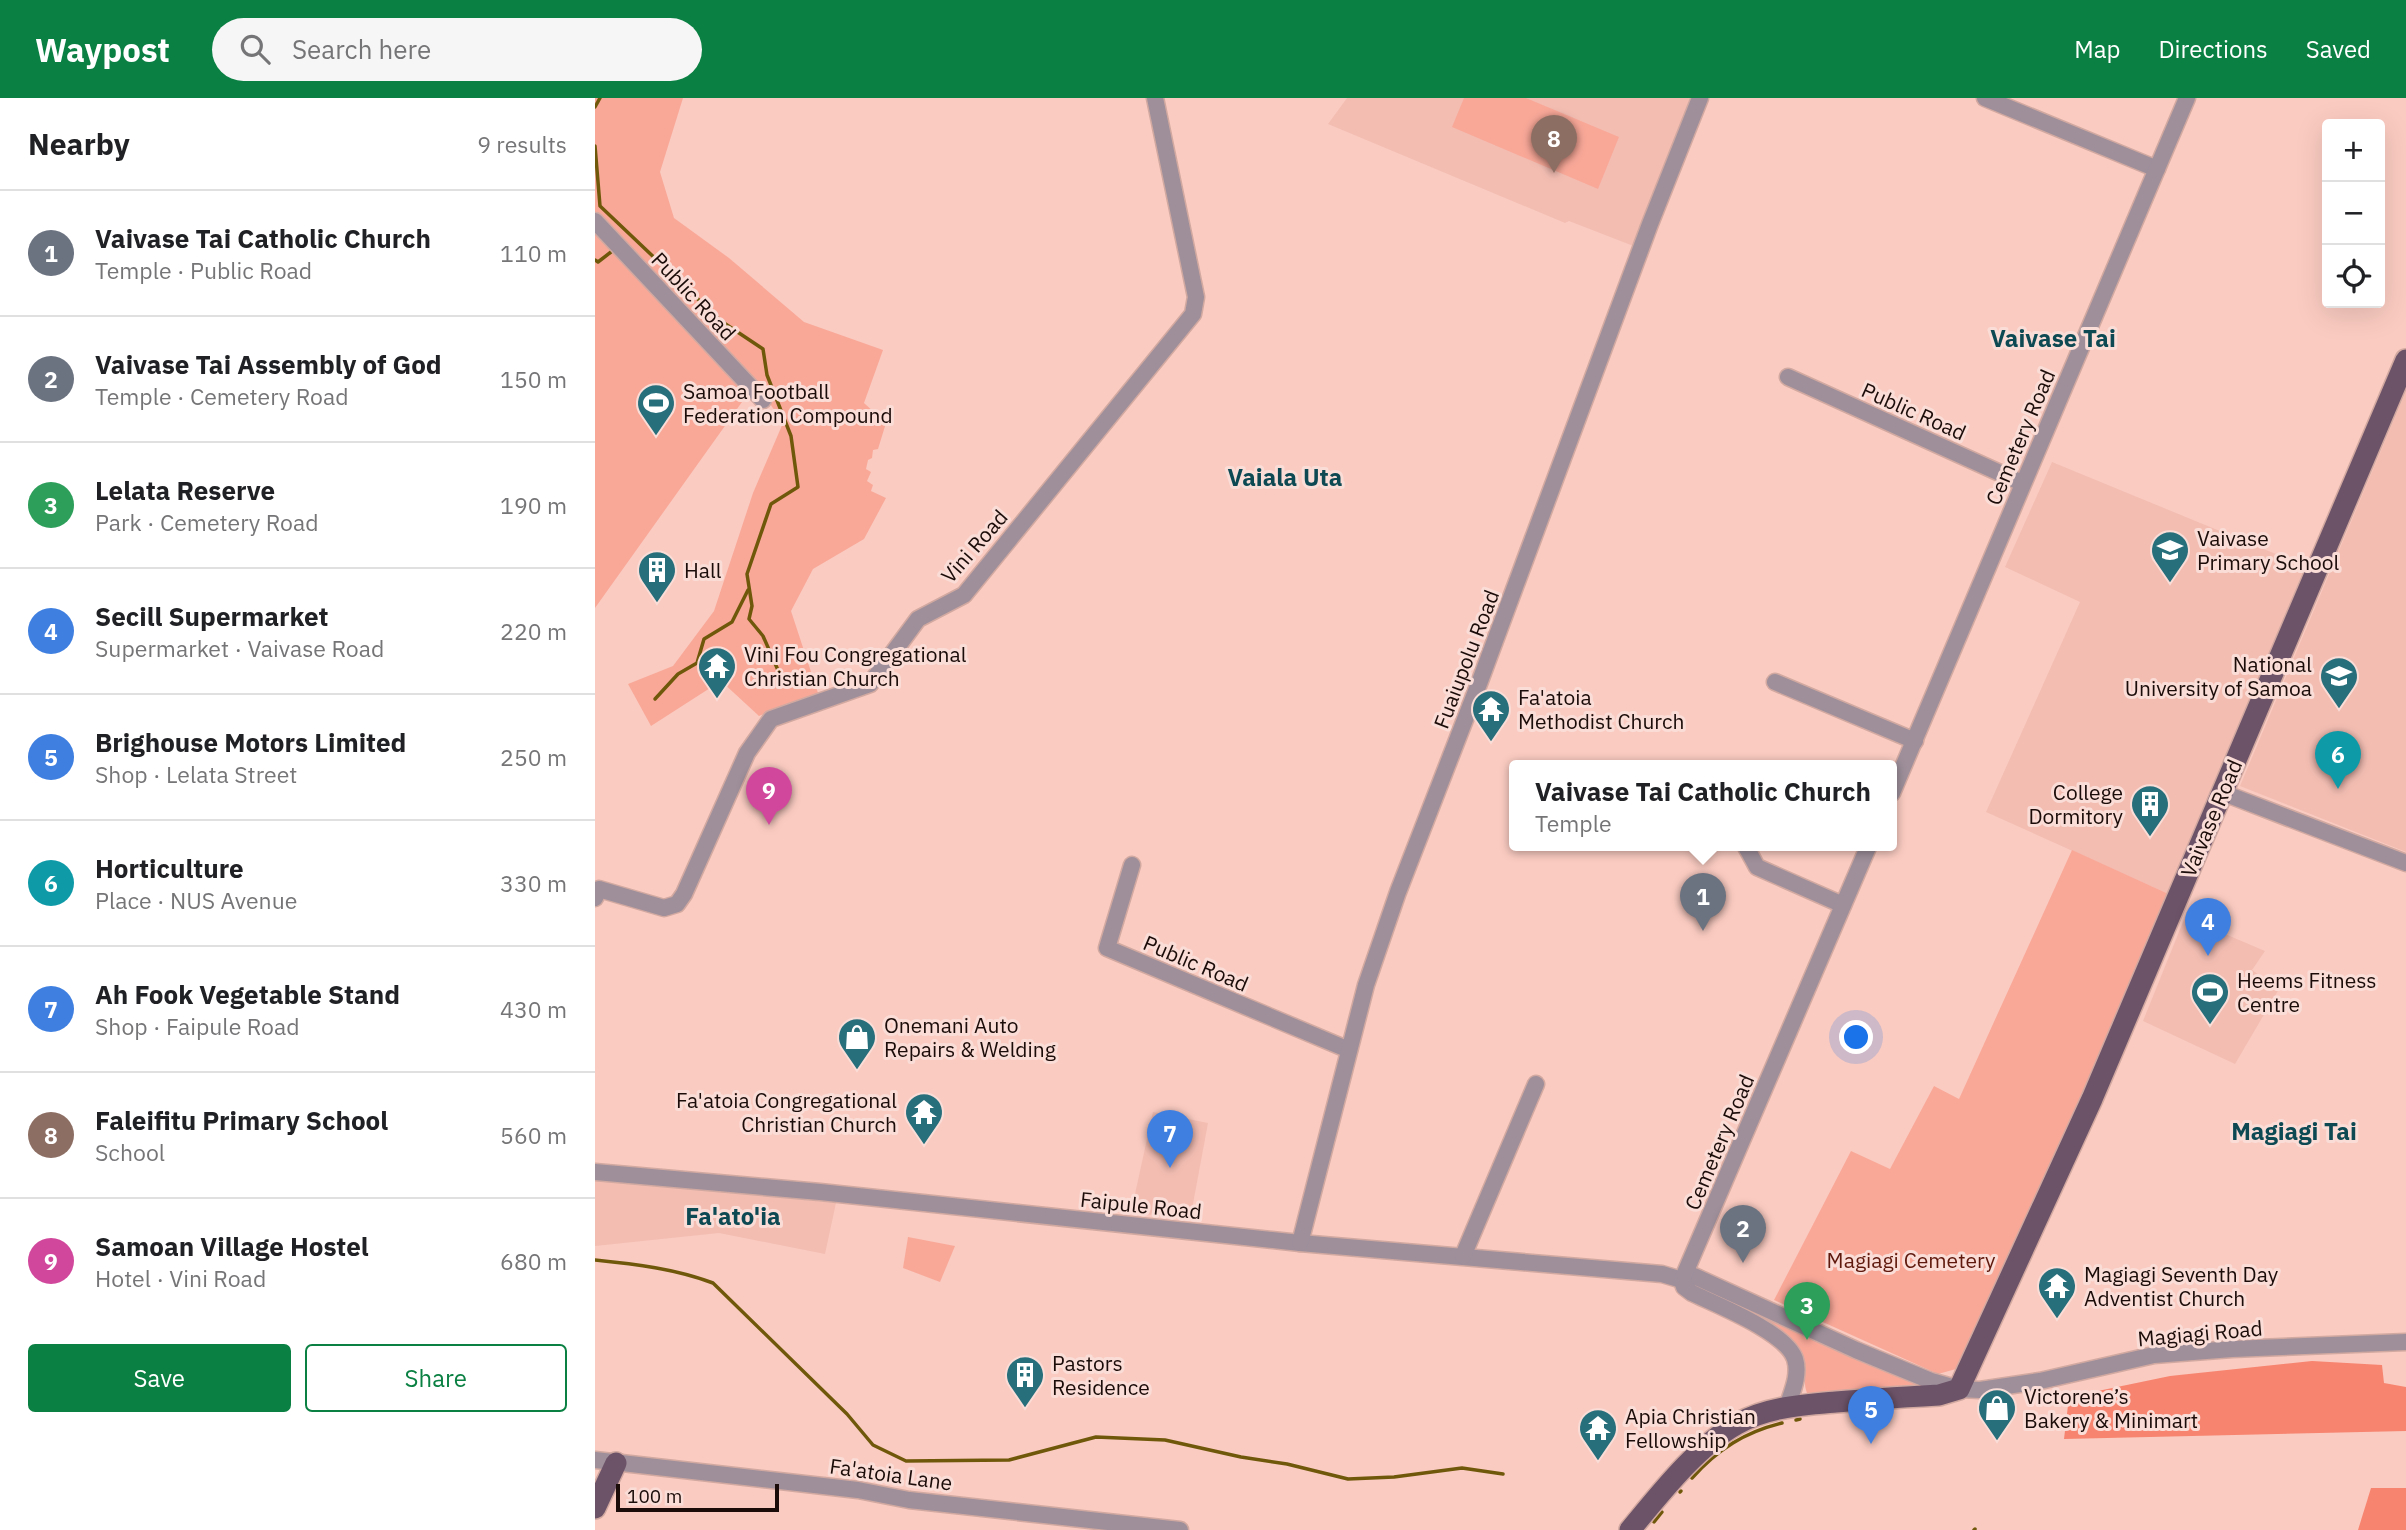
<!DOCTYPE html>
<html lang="en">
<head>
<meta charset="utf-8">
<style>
  body { margin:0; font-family:"IBM Plex Sans",sans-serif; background:#f6f6f6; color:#202124 }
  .controls { position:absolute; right:21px; top:21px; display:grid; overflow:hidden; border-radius:7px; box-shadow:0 7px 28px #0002 }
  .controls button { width:63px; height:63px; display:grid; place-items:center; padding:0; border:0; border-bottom:2px solid #e0e0e0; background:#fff; color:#202124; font:35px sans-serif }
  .scale { position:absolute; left:21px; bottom:18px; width:163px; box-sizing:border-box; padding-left:7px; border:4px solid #1b0c09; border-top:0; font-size:19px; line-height:24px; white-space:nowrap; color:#1b0c09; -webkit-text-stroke:5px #faddd7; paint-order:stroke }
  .you { position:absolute; left:1262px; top:940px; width:24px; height:24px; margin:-18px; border:5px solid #fff; border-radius:50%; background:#1a73e8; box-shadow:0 0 0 10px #1a73e833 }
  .badge { display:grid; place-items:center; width:46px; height:46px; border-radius:50%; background:#0b8043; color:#fff; font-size:23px; font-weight:700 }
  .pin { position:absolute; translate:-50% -58px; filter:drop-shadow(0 2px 4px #0008) }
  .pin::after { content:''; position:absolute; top:37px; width:24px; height:21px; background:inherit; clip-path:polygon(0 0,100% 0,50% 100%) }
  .popup { position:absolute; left:914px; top:662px; width:388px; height:91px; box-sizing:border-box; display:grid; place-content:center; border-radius:7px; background:#fff; filter:drop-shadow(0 2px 5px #0005); font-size:23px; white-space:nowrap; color:#757577 }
  .popup b { font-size:26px; color:#202124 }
  .popup::after { content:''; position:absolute; left:50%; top:100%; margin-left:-14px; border:14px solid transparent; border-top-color:#fff }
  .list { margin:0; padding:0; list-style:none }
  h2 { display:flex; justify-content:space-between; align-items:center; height:91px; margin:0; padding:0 28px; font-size:30px }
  h2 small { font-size:23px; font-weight:400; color:#757577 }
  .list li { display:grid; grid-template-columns:46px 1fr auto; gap:21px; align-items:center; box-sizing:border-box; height:126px; padding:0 28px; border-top:2px solid #e0e0e0 }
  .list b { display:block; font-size:26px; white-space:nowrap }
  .list p { margin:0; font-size:23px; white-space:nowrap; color:#757577 }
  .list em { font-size:23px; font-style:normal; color:#757577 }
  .actions { display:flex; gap:14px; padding:21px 28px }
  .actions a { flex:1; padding:16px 0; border:2px solid #0b8043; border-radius:7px; text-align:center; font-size:24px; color:#0b8043 }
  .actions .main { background:#0b8043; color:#fff }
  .icon { flex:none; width:38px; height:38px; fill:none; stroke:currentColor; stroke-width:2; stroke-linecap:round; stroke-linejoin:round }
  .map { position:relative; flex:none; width:1811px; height:1432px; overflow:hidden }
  header { display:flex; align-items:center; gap:42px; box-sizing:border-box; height:98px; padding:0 35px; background:#0b8043; color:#fff }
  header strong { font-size:33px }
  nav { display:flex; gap:38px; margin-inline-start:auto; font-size:24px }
  .search { width:490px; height:63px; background:#f6f6f6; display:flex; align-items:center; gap:18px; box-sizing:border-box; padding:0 24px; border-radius:38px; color:#757577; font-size:26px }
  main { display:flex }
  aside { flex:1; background:#fff }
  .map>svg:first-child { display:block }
  .built { fill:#f3bdb2 }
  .green { fill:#f9a898 }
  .forest { fill:#f7846f }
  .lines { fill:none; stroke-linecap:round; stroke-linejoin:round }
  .stream { stroke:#70580b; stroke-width:3.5 }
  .minor-casing { stroke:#d2a9a0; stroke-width:19 }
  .major-casing { stroke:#d2a9a0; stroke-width:24 }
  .minor { stroke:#9e8f9b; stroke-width:16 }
  .major { stroke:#6d5368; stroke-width:21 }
  .labels { text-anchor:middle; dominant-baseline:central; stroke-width:6; stroke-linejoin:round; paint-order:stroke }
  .street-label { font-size:21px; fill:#1b0c09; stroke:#faddd7 }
  .poi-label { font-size:21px; fill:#1b0c09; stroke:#faddd7; text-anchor:start }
  .park-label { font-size:21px; fill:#60190d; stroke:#faddd7 }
  .quarter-label { font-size:24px; font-weight:bold; fill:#0c4953; stroke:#faddd7 }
</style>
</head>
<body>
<header>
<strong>Waypost</strong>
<div class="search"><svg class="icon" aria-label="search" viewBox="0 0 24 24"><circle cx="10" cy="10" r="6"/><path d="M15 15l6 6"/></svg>Search here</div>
<nav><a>Map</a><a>Directions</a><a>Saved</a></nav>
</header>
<main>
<aside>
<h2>Nearby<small>9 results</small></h2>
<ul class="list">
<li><span class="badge" style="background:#6b7280">1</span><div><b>Vaivase Tai Catholic Church</b><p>Temple · Public Road</p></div><em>110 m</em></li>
<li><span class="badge" style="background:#6b7280">2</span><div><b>Vaivase Tai Assembly of God</b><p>Temple · Cemetery Road</p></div><em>150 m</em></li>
<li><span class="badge" style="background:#2e9e5b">3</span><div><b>Lelata Reserve</b><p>Park · Cemetery Road</p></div><em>190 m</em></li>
<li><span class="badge" style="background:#3f7fe0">4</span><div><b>Secill Supermarket</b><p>Supermarket · Vaivase Road</p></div><em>220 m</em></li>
<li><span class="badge" style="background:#3f7fe0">5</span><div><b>Brighouse Motors Limited</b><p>Shop · Lelata Street</p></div><em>250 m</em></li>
<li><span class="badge" style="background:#0f9aa8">6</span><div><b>Horticulture</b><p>Place · NUS Avenue</p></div><em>330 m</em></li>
<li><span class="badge" style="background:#3f7fe0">7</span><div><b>Ah Fook Vegetable Stand</b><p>Shop · Faipule Road</p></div><em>430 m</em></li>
<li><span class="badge" style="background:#8d6e63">8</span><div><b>Faleifitu Primary School</b><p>School</p></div><em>560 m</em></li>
<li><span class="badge" style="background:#d1479c">9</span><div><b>Samoan Village Hostel</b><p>Hotel · Vini Road</p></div><em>680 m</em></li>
</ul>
<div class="actions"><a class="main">Save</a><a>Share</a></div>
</aside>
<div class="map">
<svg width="1811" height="1432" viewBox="0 0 1811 1432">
  <rect width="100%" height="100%" fill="#facbc1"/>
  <!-- built -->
  <g class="built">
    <polygon points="752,0 1095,0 1041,149 974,123 970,125 733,26"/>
    <polygon points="1811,293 1811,754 1645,688"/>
    <polygon points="1457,364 1710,468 1578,798 1391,714 1485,504 1410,469"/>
    <polygon points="1590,819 1670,853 1657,872 1684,891 1640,966 1548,923"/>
    <polygon points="558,1014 613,1025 595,1122 536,1114"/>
    <polygon points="0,1081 241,1105 230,1156 124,1135 0,1148"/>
  </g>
  <!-- green -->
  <g class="green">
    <polygon points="0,0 88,0 65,74 79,120 134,160 209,224 288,252 269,305 291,325 283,351 278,352 277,360 273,362 271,371 276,374 272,383 278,387 276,393 291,400 269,441 218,471 196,513 223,595 164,618 126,583 56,628 33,586 78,568 119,513 158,395 188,325 165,291 67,197 152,297 0,510"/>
    <polygon points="869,0 931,0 1024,39 1003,91 857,29"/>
    <polygon points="1477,752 1578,798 1374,1260 1361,1271 1343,1276 1179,1202 1256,1053 1295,1071 1339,988 1364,1001"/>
    <polygon points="313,1139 360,1148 345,1184 308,1170"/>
    <path d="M1102 1187 1326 1287V1291L1218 1297 1212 1295C1207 1283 1213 1269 1207 1257 1194 1226 1130 1204 1101 1189Z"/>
  </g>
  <!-- forest -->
  <g class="forest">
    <polygon points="1717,1263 1787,1267 1789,1285 1811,1289 1811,1333 1469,1341 1474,1299 1575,1278"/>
    <polygon points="1776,1390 1811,1390 1811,1432 1763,1432"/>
  </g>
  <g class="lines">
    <!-- stream -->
    <g class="stream">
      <polyline points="0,9 5,0"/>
      <polyline points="0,48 5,108 126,223 168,251 172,277 196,338 203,389 176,406 152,476 157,508 154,521 168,538 186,579"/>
      <polyline points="0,162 3,164 16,154"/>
      <polyline points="60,601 83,576 102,565 109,541 137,524 153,492"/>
      <path d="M0 1162C40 1166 81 1171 118 1185L252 1316 278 1347 311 1363 414 1362 501 1339 570 1342 646 1359 692 1366 753 1381 799 1379 867 1370 908 1376"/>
      <polyline points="1201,1322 1205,1321"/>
      <path d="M1097 1380C1123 1351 1150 1334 1187 1325"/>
      <polyline points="1085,1394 1086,1393"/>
      <polyline points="1059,1424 1067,1414"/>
      <polyline points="1379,1432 1380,1431"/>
    </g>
    <defs>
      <g id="minor">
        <polyline points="1390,0 1562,71"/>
        <polyline points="0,123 168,302"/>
        <polyline points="1193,279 1427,385"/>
        <polyline points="1180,584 1320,643"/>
        <polyline points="1626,694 1811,765"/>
        <polyline points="1297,695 1592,0"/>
        <polyline points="1150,747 1162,769 1248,807"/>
        <polyline points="537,767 512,850 754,952"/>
        <polyline points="0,800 4,791 69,810 82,806 89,796 152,655 176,621 275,586 323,521 369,497 598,216 601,199 560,0"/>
        <polyline points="0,1074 225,1094 705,1145 1067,1176 1087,1182 1099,1178 1261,1252 1336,1283 1364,1291 1385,1292 1445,1283 1559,1257 1637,1251 1811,1244"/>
        <polyline points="705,1145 771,887 803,794 885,583 1055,126 1105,0"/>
        <polyline points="868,1158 941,986"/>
        <path d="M1192 1309C1197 1294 1205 1277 1200 1261 1191 1234 1122 1207 1097 1195L1089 1189 1087 1182 1274 747"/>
        <polyline points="0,1362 263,1392 314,1402 585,1432"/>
      </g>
      <g id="major">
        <polyline points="0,1410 21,1365"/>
        <path d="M1035 1432C1065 1396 1101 1349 1142 1326 1172 1309 1207 1307 1241 1304 1275 1301 1309 1299 1344 1297L1364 1291 1497 1001 1811 262"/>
      </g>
    </defs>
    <!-- minor casing -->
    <use href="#minor" class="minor-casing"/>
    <!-- major casing -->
    <use href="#major" class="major-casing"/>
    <!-- minor -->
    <use href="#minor" class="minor"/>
    <!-- major -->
    <use href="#major" class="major"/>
  </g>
  <!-- icons -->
  <defs>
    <symbol id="stadium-pin" viewBox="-11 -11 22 30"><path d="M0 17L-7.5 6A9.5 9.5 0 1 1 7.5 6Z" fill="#286f7c" stroke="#faddd7"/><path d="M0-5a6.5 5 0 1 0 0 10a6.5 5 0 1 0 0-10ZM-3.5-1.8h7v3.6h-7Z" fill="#fff"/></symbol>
    <symbol id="school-pin" viewBox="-11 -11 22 30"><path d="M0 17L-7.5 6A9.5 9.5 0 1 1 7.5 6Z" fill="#286f7c" stroke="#faddd7"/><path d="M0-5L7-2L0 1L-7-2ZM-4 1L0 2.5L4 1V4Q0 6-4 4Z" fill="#fff"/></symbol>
    <symbol id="building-pin" viewBox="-11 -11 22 30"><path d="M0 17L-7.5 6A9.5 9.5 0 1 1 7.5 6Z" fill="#286f7c" stroke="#faddd7"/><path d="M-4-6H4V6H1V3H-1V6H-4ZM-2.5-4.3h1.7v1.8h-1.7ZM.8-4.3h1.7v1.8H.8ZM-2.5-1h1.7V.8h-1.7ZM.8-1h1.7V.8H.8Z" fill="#fff"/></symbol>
    <symbol id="temple-pin" viewBox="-11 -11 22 30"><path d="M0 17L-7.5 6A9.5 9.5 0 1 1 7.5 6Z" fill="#286f7c" stroke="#faddd7"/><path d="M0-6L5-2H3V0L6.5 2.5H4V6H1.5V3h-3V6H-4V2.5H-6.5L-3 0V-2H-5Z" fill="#fff"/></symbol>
    <symbol id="university-pin" viewBox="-11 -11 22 30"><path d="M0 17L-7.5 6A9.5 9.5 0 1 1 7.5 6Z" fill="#286f7c" stroke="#faddd7"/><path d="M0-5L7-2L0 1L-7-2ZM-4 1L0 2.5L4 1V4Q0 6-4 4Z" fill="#fff"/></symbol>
    <symbol id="shop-pin" viewBox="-11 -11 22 30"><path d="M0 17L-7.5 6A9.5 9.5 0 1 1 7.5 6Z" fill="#286f7c" stroke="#faddd7"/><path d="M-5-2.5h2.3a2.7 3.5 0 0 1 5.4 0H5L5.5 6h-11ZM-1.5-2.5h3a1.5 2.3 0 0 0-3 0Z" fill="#fff"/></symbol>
  </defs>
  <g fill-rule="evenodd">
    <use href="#stadium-pin" x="39" y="283" width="44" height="60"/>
    <use href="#school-pin" x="1553" y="430" width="44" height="60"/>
    <use href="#building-pin" x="40" y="450" width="44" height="60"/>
    <use href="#temple-pin" x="100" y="546" width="44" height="60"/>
    <use href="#university-pin" x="1722" y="556" width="44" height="60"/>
    <use href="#temple-pin" x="874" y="589" width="44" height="60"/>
    <use href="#building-pin" x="1533" y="684" width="44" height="60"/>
    <use href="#stadium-pin" x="1593" y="872" width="44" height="60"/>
    <use href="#shop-pin" x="240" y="917" width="44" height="60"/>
    <use href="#temple-pin" x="307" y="992" width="44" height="60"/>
    <use href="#temple-pin" x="1440" y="1166" width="44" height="60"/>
    <use href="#building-pin" x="408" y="1255" width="44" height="60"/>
    <use href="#shop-pin" x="1380" y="1288" width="44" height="60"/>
    <use href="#temple-pin" x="981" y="1308" width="44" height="60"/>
  </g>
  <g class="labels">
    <!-- street labels -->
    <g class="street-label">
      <text transform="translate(99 198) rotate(47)">Public Road</text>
      <text transform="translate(1319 313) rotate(24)">Public Road</text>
      <text transform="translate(1425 339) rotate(-67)">Cemetery Road</text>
      <text transform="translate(379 448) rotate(-49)">Vini Road</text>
      <text transform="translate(871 561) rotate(-69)">Fuaiupolu Road</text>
      <text transform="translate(1616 720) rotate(-67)">Vaivase Road</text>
      <text transform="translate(601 865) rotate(23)">Public Road</text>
      <text transform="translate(1124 1044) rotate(-67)">Cemetery Road</text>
      <text transform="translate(546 1107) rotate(6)">Faipule Road</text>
      <text transform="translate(1605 1235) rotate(-5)">Magiagi Road</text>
      <text transform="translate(296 1376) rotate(8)">Fa'atoia Lane</text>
    </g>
    <!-- poi labels -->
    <g class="poi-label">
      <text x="88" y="293">Samoa Football<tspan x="88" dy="24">Federation Compound</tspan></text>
      <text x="1602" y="440">Vaivase<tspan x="1602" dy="24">Primary School</tspan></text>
      <text x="89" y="472">Hall</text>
      <text x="149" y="556">Vini Fou Congregational<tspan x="149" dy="24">Christian Church</tspan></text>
      <text x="1717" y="566" text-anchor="end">National<tspan x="1717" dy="24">University of Samoa</tspan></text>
      <text x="923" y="599">Fa'atoia<tspan x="923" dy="24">Methodist Church</tspan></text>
      <text x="1528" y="694" text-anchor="end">College<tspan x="1528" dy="24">Dormitory</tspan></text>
      <text x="1642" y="882">Heems Fitness<tspan x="1642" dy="24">Centre</tspan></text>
      <text x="289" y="927">Onemani Auto<tspan x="289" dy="24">Repairs &amp; Welding</tspan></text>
      <text x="302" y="1002" text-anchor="end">Fa'atoia Congregational<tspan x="302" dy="24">Christian Church</tspan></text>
      <text x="1489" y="1176">Magiagi Seventh Day<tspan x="1489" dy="24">Adventist Church</tspan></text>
      <text x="457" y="1265">Pastors<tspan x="457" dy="24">Residence</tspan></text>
      <text x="1429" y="1298">Victorene’s<tspan x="1429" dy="24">Bakery &amp; Minimart</tspan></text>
      <text x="1030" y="1318">Apia Christian<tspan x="1030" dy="24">Fellowship</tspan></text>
    </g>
    <!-- park labels -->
    <g class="park-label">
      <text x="1316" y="1162">Magiagi Cemetery</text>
    </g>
    <!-- quarter labels -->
    <g class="quarter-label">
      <text x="1458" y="240">Vaivase Tai</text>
      <text x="690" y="379">Vaiala Uta</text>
      <text x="1699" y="1033">Magiagi Tai</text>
      <text x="138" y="1118">Fa'ato'ia</text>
    </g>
  </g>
</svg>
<div class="controls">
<button>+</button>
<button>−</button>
<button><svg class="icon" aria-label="locate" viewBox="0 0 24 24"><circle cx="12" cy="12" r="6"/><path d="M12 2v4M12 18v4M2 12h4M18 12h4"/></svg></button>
</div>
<div class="scale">100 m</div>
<div class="you"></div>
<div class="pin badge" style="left:1108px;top:833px;background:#6b7280">1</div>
<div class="popup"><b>Vaivase Tai Catholic Church</b>Temple</div>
<div class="pin badge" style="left:1148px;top:1165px;background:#6b7280">2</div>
<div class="pin badge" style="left:1212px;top:1242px;background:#2e9e5b">3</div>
<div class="pin badge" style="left:1613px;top:858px;background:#3f7fe0">4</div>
<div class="pin badge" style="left:1276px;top:1346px;background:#3f7fe0">5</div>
<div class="pin badge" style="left:1743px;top:691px;background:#0f9aa8">6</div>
<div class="pin badge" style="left:575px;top:1070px;background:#3f7fe0">7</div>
<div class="pin badge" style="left:959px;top:75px;background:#8d6e63">8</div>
<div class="pin badge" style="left:174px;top:727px;background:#d1479c">9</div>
</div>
</main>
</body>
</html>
